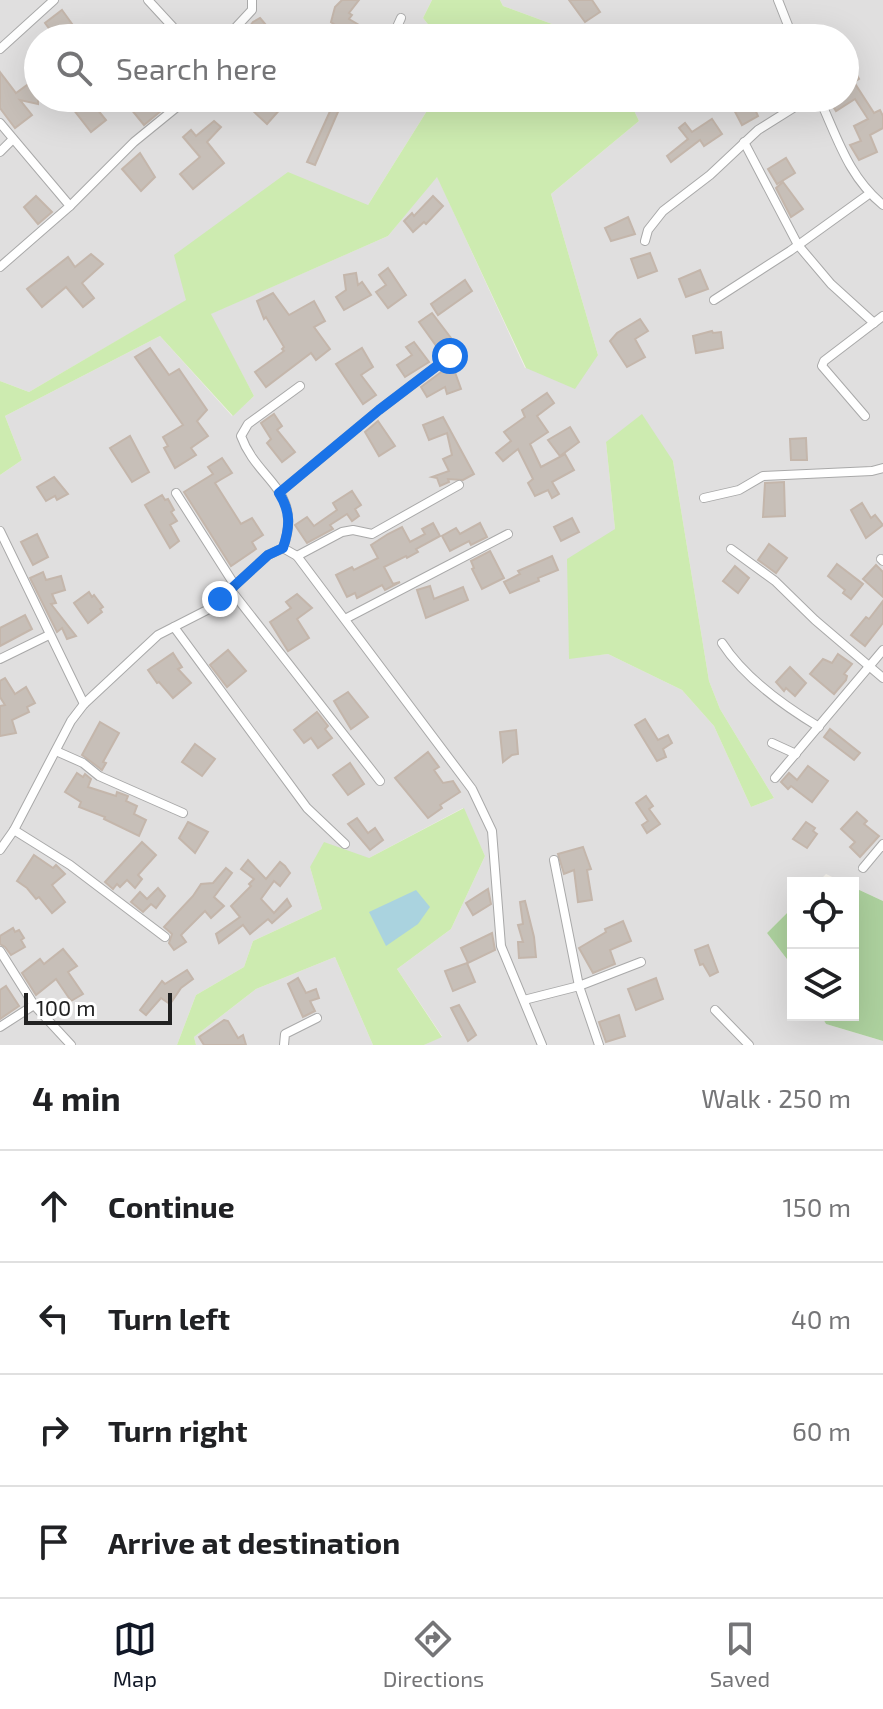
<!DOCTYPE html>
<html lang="en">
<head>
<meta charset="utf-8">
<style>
  body { margin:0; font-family:"Exo 2",sans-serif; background:#f2f2f2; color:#202124 }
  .controls { position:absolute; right:24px; bottom:24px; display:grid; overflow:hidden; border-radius:0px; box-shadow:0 8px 32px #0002 }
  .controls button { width:72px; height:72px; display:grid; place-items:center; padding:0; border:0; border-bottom:2px solid #e0e0e0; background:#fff; color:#202124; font:40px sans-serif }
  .scale { position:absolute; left:24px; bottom:20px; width:148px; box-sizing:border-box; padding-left:8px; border:4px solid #222; border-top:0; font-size:22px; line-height:28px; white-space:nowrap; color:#222; -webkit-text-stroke:6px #fff; paint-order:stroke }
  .stop { position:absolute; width:24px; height:24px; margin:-18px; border:6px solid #1a73e8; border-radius:50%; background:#fff }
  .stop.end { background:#1a73e8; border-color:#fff; box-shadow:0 2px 8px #0008 }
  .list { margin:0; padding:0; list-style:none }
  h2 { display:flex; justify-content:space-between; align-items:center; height:104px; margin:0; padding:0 32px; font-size:34px }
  h2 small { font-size:26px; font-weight:400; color:#757577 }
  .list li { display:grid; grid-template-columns:52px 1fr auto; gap:24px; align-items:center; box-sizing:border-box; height:112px; padding:0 32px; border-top:2px solid #e0e0e0 }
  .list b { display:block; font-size:30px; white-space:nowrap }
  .list em { font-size:26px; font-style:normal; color:#757577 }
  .icon { flex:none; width:44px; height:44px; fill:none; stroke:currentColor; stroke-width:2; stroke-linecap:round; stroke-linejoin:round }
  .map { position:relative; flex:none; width:883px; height:1045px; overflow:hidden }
  .search { position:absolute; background:#fff; box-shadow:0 8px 32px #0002; left:24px; right:24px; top:24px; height:88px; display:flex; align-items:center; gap:20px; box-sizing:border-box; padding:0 28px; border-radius:44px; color:#757577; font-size:30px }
  .sheet { height:552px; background:#fff }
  nav { display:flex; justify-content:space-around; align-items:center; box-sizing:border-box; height:112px; border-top:2px solid #e0e0e0; background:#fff; font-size:22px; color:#757577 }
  nav a { display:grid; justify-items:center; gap:4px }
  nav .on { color:#111827 }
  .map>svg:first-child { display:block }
  .residential { fill:#e0dfdf; fill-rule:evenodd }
  .grass { fill:#cdebb0 }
  .forest { fill:#add19e }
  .water { fill:#aad3df }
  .building { fill:#c7bfb8; stroke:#c4b6ab; stroke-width:2 }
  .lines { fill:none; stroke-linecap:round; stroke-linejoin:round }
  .minor-casing { stroke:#a9a9a9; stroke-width:10 }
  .minor { stroke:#fff; stroke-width:8 }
  .route { stroke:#1a73e8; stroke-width:10 }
</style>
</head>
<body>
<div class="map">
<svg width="883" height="1045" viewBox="0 0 883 1045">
  <rect width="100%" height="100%" fill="#f2efe9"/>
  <!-- residential -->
  <g class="residential">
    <polygon points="0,0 432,0 423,18 439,38 38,38 38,98 435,98 368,205 187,300 29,392 0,381"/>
    <path d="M500 0H883V901L853 887V883H845L826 874 817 883H793V907L767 933 793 967V1015H821L826 1024 883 1041V1045H424L442 1036 397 969 451 929 485 856 463 808 369 858 310 867 322 909 253 941 244 967 196 995 177 1045H0V475L22 460 5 416 160 336 232 416 254 396 210 314 388 236 437 176 525 368 598 355 551 194 639 121 628 98H845V38H590L503 6ZM606 442 673 461 709 681 720 709 774 798 751 807 714 726 682 690 608 654 570 658 615 529Z"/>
    <polygon points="335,957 373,1045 196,1045 194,1037 256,989"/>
  </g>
  <!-- grass -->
  <g class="grass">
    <polygon points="432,0 500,0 503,6 590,38 439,38 423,18"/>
    <polygon points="435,98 628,98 639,121 551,194 598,355 575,389 526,368 437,177 388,236 211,314 254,396 233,416 160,336 5,416 22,460 0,475 0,381 29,392 186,300 174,255 288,172 368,205"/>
    <polygon points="642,414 673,461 709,681 720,709 774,798 751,807 714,726 682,690 608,654 569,659 567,559 615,529 606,442"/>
    <polygon points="464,808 485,856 451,929 397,969 442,1037 424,1045 373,1045 335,957 256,989 194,1037 196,1045 177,1045 196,995 244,967 253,941 322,909 310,867 324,842 369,858"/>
  </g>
  <!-- forest -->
  <g class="forest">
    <polygon points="853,887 883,901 883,1041 826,1024 821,1015 853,1015"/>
    <polygon points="793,907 793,967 767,933"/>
  </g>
  <!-- water -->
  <polygon class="water" points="416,890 430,907 418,924 386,946 369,912"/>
  <!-- building -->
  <g class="building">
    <polygon points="342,0 359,0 349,13 352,15 349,19 369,31 366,38 353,38 331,22 335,7"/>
    <polygon points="569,0 592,0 600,12 585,22"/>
    <polygon points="62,10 75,28 62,38 56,38 45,23"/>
    <polygon points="260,18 277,38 241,38 253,22"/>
    <polygon points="852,66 859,79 854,82 874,113 880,110 883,116 883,128 870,135 877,152 859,160 850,145 861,141 854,126 868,119 855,99 836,111 828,98 845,98 845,69"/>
    <polygon points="0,72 16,93 38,77 38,104 20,100 32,115 15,128 0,108"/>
    <polygon points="88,98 106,120 91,132 73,109"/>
    <polygon points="133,98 160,98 167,106 144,125 126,103"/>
    <polygon points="261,98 271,98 282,107 267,124 252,110"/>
    <polygon points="336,98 344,98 315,165 307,162"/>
    <polygon points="750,98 758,116 742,125 732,106"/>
    <polygon points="712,119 722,134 704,146 700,140 671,162 667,156 688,139 679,128 685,123 692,132"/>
    <polygon points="214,121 221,127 207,142 224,163 193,189 180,174 200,157 183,137 191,130 196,136"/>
    <polygon points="140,153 155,177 141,191 122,169"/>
    <polygon points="786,158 795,173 777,184 768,169"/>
    <polygon points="783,182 803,209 791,217 776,188"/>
    <polygon points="36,196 52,212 38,224 24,207"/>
    <polygon points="433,196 443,206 426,224 424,222 413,232 404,221 412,213 414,216"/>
    <polygon points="628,217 635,234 611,241 605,228"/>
    <polygon points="650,253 657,271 638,278 631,259"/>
    <polygon points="91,254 103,264 82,283 94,298 83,307 66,287 42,307 27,289 68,257 75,267"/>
    <polygon points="388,268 406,295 388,308 376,292 386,285 379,275"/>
    <polygon points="700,270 708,289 686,297 679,279"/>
    <polygon points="356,273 358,285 362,282 371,295 344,310 336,297 346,290 344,275"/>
    <polygon points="465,280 472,291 438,315 431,304"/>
    <polygon points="273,293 289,315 314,301 325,321 314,327 330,349 316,360 311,353 266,387 255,372 284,351 282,349 284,347 266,317 264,319 257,301"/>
    <polygon points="432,313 457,346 442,354 419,322"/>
    <polygon points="640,319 648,331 635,339 645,357 627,367 610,341 617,333"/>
    <polygon points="712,331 713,333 721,332 723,348 696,353 693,336"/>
    <polygon points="414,342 429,362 405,377 397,365 412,355 406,347"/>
    <polygon points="150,348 169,375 179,369 207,410 197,421 208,436 191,448 196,455 175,468 164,448 168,446 163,437 183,425 135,357"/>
    <polygon points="362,348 373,367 361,375 376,395 363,404 336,364"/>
    <polygon points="452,364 461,389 447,394 445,387 427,397 421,387"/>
    <polygon points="547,393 554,403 537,416 548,432 530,444 541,467 565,454 574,470 552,482 559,494 552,498 548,490 535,496 528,483 533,479 518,449 503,461 496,453 511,441 504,432 525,417 522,410"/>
    <polygon points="274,414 282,426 277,430 295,452 282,462 267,443 271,439 261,423"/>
    <polygon points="443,417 474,474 463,480 448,479 449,482 440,486 437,478 432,477 449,471 443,459 452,455 447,433 429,440 423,425"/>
    <polygon points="378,421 395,446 379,456 365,432"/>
    <polygon points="570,427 579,442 560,456 548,440"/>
    <polygon points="130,436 149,472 132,482 110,448"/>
    <polygon points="806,438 807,460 791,460 790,439"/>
    <polygon points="222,458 232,473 215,483 241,524 252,518 263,535 252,542 256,549 231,566 184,492 213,474 208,467"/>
    <polygon points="54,477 68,494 57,500 55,496 46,501 37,487"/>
    <polygon points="784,482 785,516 763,517 765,483"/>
    <polygon points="352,491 361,505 355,509 359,516 352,521 347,514 330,525 333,529 307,543 295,525 307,517 314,526 337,510 333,503"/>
    <polygon points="162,495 165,500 168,499 174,510 171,512 177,521 170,525 179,541 170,548 145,505"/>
    <polygon points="862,503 871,518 875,515 883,525 866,538 851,510"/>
    <polygon points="572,518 579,532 561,541 554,527"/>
    <polygon points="433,523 440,536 416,549 418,552 407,558 406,556 384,567 393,584 400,582 385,590 382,585 357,598 355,593 347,597 336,575 352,567 354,570 378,558 371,545 388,534 402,527 410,542 425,534 422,529"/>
    <polygon points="480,523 487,537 471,545 469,541 450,551 442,536 456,528 460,534"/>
    <polygon points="37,534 48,557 33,565 21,542"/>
    <polygon points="769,544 787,558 776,573 758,560"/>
    <polygon points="490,551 504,578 482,589 472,569 474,568 471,561"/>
    <polygon points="552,556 558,570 538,578 539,581 510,593 504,582 520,574 518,571"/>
    <polygon points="837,564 863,584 851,599 843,593 845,590 828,576"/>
    <polygon points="876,565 883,572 883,597 863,579"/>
    <polygon points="735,566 749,578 738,593 723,581"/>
    <polygon points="43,572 46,580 61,576 65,590 52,594 56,603 51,604 76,636 67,639 62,628 57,632 30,578"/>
    <polygon points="430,586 434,599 463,587 468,600 426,618 417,590"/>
    <polygon points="89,592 92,597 94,595 103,607 100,609 102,612 88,623 74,603"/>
    <polygon points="297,594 312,608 297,619 309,638 288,651 270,622 291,608 286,602"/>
    <polygon points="883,601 883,623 865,646 851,635 866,617 869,619"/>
    <polygon points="25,615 32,629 0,646 0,628"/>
    <polygon points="228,650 246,671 227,687 210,665"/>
    <polygon points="173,653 182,667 178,669 191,683 173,698 159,682 157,683 148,670"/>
    <polygon points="838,654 852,664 844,674 847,676 846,680 834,694 810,674 823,659 832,663"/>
    <polygon points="790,667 806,683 795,696 786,688 784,691 776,682"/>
    <polygon points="5,678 15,694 26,687 35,703 27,707 29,712 12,720 16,733 0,736 0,706 5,705 0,697 0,681"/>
    <polygon points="348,692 368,717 351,729 334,701"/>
    <polygon points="317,712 328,726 325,729 332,738 318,748 311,738 304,743 294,730"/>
    <polygon points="645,719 658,740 668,735 672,743 663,749 666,757 657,761 635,725"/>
    <polygon points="100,722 119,733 103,762 106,763 102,770 82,755"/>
    <polygon points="830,729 860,753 854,760 824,737"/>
    <polygon points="516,730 518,754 512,755 503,762 500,732"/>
    <polygon points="195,744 215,759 202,776 182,762"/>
    <polygon points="428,752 439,767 434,770 443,783 453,781 460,792 440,805 442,808 428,818 395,778"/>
    <polygon points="350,763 364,784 348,795 333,775"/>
    <polygon points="808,766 828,781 812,802 791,786 788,789 781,782 789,773 797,780"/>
    <polygon points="77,773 83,777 85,774 91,779 88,787 116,796 117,792 128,796 126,801 137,806 134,814 146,820 139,836 104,819 105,817 79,807 81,802 65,792"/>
    <polygon points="646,796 653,806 649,809 660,824 647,833 642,825 648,821 636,803"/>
    <polygon points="857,812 867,821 864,824 879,836 860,857 850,847 855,842 841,829"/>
    <polygon points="357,818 368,833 375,828 383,840 370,850 348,824"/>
    <polygon points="188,822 208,832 195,853 179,838"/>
    <polygon points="806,822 815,828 813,831 817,834 807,848 793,839"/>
    <polygon points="142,842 156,855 138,875 142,879 135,888 127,880 120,887 117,884 113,889 105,882"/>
    <polygon points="583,847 591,869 587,870 592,900 578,902 574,870 564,874 558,854"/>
    <polygon points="34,855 53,868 56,865 65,874 52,885 65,902 52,913 39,897 36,899 27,888 17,881"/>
    <polygon points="248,860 266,879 280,862 285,866 290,873 280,886 274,881 261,899 274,913 287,899 291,906 272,923 268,919 250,934 243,925 219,943 216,934 240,917 231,906 251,886 249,884 254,879 241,869"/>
    <polygon points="226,868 232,873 214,897 224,906 211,918 205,911 181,935 186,942 174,950 169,943 172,934 164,927 193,896 201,884 213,883"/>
    <polygon points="158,888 165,896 156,908 151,904 143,912 131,902 140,892 147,899"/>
    <polygon points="488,889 491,904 473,915 466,903"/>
    <polygon points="525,901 534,937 536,957 519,958 518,942 523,942 518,925 523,924 520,902"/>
    <polygon points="623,921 631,941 610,950 615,964 593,973 579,948 606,932 605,929"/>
    <polygon points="13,928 15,932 19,930 24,938 21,940 25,947 11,955 5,947 0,944 0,936"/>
    <polygon points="492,933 495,950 468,963 461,948"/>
    <polygon points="708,945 718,972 710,976 703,964 700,965 695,950"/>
    <polygon points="63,949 77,966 68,972 83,994 71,1001 56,979 36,995 22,973 40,959 44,964"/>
    <polygon points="467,963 475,982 453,991 445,971"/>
    <polygon points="187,970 193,979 181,988 170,1004 161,998 146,1015 140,1010 162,981 165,984"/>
    <polygon points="298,978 306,993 316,989 319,998 310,1001 315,1011 303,1017 288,984"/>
    <polygon points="656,978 663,999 636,1010 628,989"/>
    <polygon points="6,986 19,1006 0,1019 0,990"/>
    <polygon points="459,1005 476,1035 468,1041 451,1008"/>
    <polygon points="619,1015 625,1036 606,1042 599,1022"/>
    <polygon points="224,1020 228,1021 238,1038 243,1035 246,1045 204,1045 199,1037"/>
  </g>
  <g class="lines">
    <defs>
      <g id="minor">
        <polyline points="148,0 183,38"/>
        <polyline points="778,0 793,38"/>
        <polyline points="226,38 252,10 252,0"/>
        <polyline points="392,38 401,18"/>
        <polyline points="0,49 54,0"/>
        <path d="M819 98C838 139 848 176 883 205"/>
        <polyline points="0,123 70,206"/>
        <polyline points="744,142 798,245 831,284 874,323"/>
        <polyline points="0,152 13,139"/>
        <polyline points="645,241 648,230 663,211 710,175 758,130 809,98"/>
        <polyline points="0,267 70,206 134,142 188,98"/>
        <polyline points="714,300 790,251 869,194"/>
        <polyline points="865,416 822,366 824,361 883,316"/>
        <polyline points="176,493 234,584"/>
        <polyline points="279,493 379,410 450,356"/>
        <polyline points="704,498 739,490 763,476 872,471 883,468"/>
        <polyline points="0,531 84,704"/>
        <polyline points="283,548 297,556 472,789 492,831 501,946 542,1045"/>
        <polyline points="731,549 775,581 815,620 883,678"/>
        <polyline points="297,556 342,532 353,530 372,534 459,485"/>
        <polyline points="881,559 883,561"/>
        <polyline points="230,589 380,781"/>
        <polyline points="345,619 508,534"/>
        <polyline points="174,627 307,808 345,844"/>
        <path d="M722 643C744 677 784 706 819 727"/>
        <polyline points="0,659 49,635"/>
        <polyline points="772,743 796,754"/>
        <polyline points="56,751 83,763 99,776 183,813"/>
        <polyline points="775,778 883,650"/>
        <polyline points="14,830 70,865 165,937"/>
        <path d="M0 850 14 830 71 721 84 704 158 635 209 609 268 555 283 548C304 490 257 481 241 436L248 424 300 386"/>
        <polyline points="554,860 579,986 641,962"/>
        <polyline points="863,868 883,844"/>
        <polyline points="0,951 34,1005 71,1045"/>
        <polyline points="524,1000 579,986 599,1045"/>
        <polyline points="715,1010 749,1045"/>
        <polyline points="0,1027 34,1005"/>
        <polyline points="284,1045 285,1034 317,1018"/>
      </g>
    </defs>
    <!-- minor casing -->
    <use href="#minor" class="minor-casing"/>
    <!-- minor -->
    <use href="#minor" class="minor"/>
  </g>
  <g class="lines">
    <!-- route -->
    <path class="route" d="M220 599 268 555 283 548C290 527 291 512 279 493L379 410 450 356"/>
  </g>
</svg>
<div class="controls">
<button><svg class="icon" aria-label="locate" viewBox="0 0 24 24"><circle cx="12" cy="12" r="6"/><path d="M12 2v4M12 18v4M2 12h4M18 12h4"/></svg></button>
<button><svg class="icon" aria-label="layers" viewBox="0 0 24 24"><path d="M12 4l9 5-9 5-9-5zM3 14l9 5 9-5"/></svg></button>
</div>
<div class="scale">100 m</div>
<div class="stop" style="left:450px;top:356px"></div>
<div class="stop end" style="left:220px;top:599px"></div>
<div class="search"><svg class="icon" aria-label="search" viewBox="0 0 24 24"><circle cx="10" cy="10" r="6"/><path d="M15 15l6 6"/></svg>Search here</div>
</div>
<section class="sheet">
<h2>4 min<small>Walk · 250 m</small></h2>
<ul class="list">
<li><svg class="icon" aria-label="ahead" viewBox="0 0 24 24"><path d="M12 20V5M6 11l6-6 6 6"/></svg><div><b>Continue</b></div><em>150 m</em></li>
<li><svg class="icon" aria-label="left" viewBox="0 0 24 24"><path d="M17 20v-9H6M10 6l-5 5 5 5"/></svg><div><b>Turn left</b></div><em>40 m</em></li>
<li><svg class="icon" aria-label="right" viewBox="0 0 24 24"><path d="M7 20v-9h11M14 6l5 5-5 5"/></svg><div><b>Turn right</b></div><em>60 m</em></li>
<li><svg class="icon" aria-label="arrive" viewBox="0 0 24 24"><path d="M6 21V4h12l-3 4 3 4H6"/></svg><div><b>Arrive at destination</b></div></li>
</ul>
</section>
<nav>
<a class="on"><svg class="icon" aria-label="map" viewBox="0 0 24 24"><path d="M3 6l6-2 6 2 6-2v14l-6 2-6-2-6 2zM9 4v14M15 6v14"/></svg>Map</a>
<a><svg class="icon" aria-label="directions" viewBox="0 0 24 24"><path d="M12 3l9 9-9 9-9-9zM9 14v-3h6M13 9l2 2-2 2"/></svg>Directions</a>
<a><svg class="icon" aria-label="saved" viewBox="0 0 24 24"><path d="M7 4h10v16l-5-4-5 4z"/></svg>Saved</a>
</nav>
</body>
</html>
